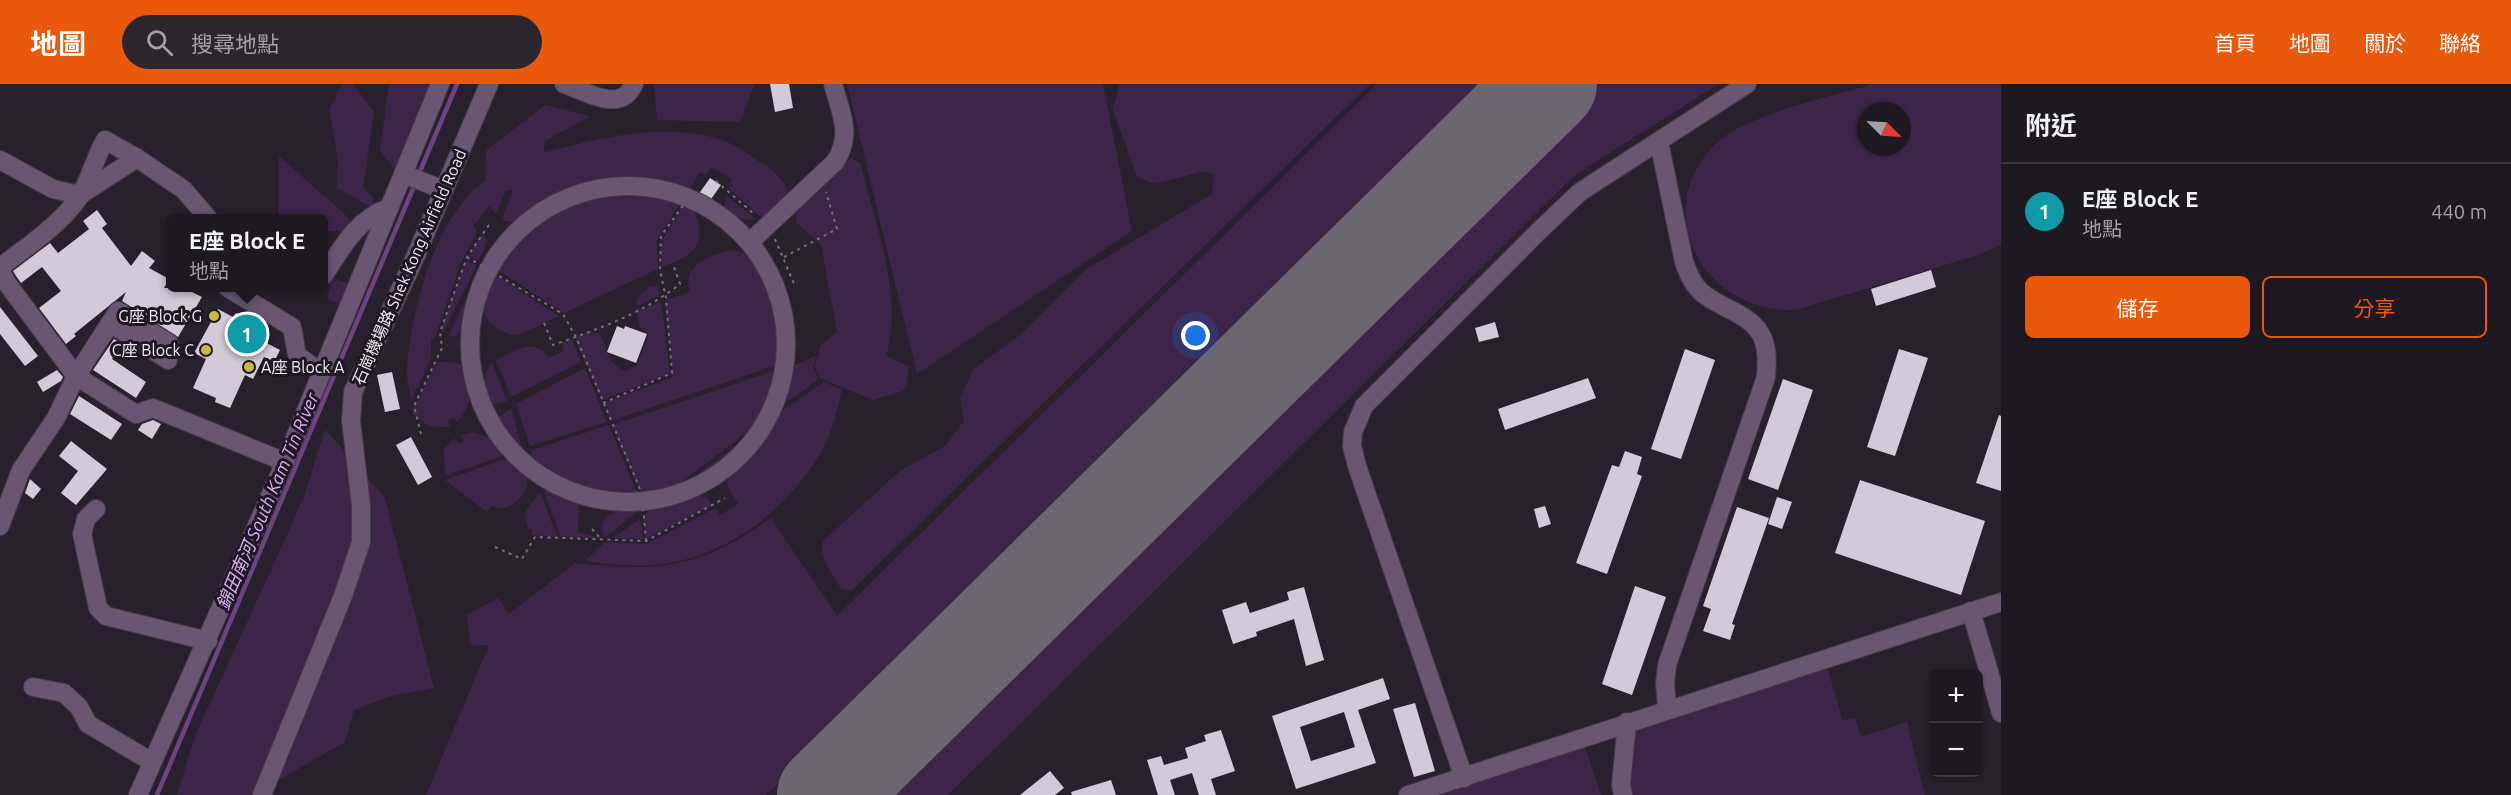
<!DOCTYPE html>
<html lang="zh-TW">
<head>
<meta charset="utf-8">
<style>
  body { margin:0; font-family:Ubuntu,"Noto Sans TC",sans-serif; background:#2b252e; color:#f1f3f6 }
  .controls { position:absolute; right:18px; bottom:18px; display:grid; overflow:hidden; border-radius:9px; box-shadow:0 2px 4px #0004 }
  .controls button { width:54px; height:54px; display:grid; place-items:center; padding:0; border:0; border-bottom:2px solid #3c373f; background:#1e1821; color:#f1f3f6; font:30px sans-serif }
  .compass { position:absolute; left:1857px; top:18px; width:54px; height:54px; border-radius:50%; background:#1e1821; box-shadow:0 2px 4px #0004; rotate:114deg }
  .you { position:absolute; left:1196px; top:252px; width:21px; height:21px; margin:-15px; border:4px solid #fff; border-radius:50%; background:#1a73e8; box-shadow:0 0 0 9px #1a73e833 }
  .badge { display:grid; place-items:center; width:39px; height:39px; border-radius:50%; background:#ea580c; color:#fff; font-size:20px; font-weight:700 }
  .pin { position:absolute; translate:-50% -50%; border:3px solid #fff; box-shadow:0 2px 6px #0006 }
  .popup { position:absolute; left:166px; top:130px; width:162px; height:78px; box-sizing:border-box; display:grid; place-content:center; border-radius:9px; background:#1e1821; filter:drop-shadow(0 2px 4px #0005); font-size:20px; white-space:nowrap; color:#a1a0a5 }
  .popup b { font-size:22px; color:#f1f3f6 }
  .popup::after { content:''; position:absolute; left:50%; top:100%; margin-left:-12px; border:12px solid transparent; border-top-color:#1e1821 }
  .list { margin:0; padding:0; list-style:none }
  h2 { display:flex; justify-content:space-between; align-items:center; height:78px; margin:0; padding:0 24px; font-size:26px }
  h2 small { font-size:20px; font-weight:400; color:#a1a0a5 }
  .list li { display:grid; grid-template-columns:39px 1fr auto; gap:18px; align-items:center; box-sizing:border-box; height:96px; padding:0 24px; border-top:2px solid #3c373f }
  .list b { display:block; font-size:22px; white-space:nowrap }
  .list p { margin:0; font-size:20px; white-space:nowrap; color:#a1a0a5 }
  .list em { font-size:20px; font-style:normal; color:#a1a0a5 }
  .actions { display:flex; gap:12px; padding:18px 24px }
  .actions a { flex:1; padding:14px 0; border:2px solid #ea580c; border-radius:9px; text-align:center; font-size:21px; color:#ea580c }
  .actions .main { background:#ea580c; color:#fff }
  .icon { flex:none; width:33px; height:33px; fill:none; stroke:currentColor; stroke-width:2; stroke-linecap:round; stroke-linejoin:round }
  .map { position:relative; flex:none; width:2001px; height:711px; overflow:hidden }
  header { display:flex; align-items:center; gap:36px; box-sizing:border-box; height:84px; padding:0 30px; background:#ea580c; color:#fff }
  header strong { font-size:28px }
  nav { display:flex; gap:33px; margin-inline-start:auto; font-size:21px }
  .search { width:420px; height:54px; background:#2b252e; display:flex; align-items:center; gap:15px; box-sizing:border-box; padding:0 21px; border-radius:33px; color:#a1a0a5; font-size:22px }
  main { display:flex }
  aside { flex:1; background:#1e1821 }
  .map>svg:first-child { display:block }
  .green { fill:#3c2549; fill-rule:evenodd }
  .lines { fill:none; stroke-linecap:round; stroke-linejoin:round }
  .stream { stroke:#6d4383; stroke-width:4.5 }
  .runway { stroke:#6c6670; stroke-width:98 }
  .building { fill:#d3c9d9; fill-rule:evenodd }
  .minor-casing { stroke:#443c48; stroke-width:20 }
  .path { stroke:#77707b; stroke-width:2; stroke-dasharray:3 4.5; stroke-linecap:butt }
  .minor { stroke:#695673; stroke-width:18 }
  .poi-dot { fill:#c8bb3b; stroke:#1f1723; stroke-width:2 }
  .labels { text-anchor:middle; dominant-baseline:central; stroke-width:6; stroke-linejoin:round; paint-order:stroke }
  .street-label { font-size:16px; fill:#f0eaf3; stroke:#1f1723 }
  .poi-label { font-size:16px; fill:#f0eaf3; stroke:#1f1723; text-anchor:end }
  .water-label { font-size:18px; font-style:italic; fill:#deaff8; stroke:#1f1723 }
</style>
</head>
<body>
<header>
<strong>地圖</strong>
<div class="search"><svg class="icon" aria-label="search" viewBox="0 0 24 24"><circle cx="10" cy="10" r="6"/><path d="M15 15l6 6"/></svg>搜尋地點</div>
<nav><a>首頁</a><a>地圖</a><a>關於</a><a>聯絡</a></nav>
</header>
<main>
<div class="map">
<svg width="2001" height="711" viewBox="0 0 2001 711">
  <rect width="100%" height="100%" fill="#28202c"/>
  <!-- green -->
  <g class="green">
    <polygon points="342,0 353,0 374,28 363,103 373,114 374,125 337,104 338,74 329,26"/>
    <polygon points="389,0 430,0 397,89 380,66"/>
    <polygon points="654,0 755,0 740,38 657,36"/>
    <polygon points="847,0 1103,0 1132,147 917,290"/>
    <polygon points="1119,0 1370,0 851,507 841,505 821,471 823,457 901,386 945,362 964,337 960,313 974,285 1020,251 1085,186 1212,110 1214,91 1203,87 1155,100 1137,93 1113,26"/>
    <path d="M1377 0H1488L766 711H426L489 561 470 562 467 531 498 514 509 530 575 479C657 489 703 484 771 434L837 532Z"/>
    <polygon points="1598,0 1719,0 1575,91 948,711 876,711"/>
    <path d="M1873 0H2001V161L1978 171 1796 226C1699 230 1647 120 1720 56 1750 30 1833 12 1873 0ZM1866 27H1902V63H1866Z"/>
    <path d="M545 21 590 32 545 57 543 69C600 53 667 37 725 57 736 61 747 69 757 76 772 85 786 96 789 113L768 132 762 134 728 104 732 95 711 83 706 91 699 88 690 106C652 96 614 89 575 103 567 106 557 110 550 115 533 126 524 143 502 136L513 105 505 107 496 130 489 122 473 142 477 148 460 181 435 254 431 255V274L411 317C410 307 406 295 407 285 411 227 435 132 485 97L486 67Z"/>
    <polygon points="279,72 350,135 344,147 324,147 324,134 278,134"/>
    <path d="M851 74 860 79C875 139 904 212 886 272L909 282 906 306 873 316 820 294 815 282 821 261 837 248 821 161 796 138 797 126Z"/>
    <path d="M614 109 642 110 681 118 657 156 658 185 564 229 496 185C528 139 560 120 614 109Z"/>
    <path d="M726 111 756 135C743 136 731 135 724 122Z"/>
    <path d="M685 118C701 130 706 156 689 170 682 176 671 179 662 183L661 158Z"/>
    <polygon points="481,150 488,156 478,177 469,172"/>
    <path d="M731 166C737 168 744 168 749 171 777 191 780 250 777 281L611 337 604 319 673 293 665 216 690 208C681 181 709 172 731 166Z"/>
    <polygon points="466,177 477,181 442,250 442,242"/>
    <polygon points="482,183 484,184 473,210 466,241 457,252 448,252"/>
    <path d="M493 189 559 232C547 237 533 246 520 250 503 254 484 237 482 221 482 210 489 199 493 189Z"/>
    <polygon points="331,194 348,199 342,221 328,215"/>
    <polygon points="650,202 658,202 659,212 636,223 637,215"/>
    <polygon points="661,217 670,290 602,316 574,253 590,247 600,250 612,279 624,287 636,282 649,251 639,242 637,227"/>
    <path d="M571 254 581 278 511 313 496 276C515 267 534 252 549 274L564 267 562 259Z"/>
    <polygon points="816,272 813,283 818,296 778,324 790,283"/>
    <path d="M437 278C445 278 454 277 461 281 479 294 470 326 457 338L453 333 448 337 450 342C434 346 423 340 412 328Z"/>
    <path d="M492 279 507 317 492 321 487 317C484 303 481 290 492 279Z"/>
    <polygon points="585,284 607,338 530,362 516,320"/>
    <polygon points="776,286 773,303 756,341 684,396 668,405 642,411 612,341"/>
    <path d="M824 298 842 306C837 324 833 346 824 363 791 422 731 471 663 480 637 484 611 480 585 477L605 458 646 460 715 424 720 431 738 420 727 401 729 389 759 356 773 333Z"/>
    <polygon points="511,324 522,364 510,356 496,335"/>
    <path d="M609 341 638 412C601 414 562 401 533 378L530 367Z"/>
    <polygon points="325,345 385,414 434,604 388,613 354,626 345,658 253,711 177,711 195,652 287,451 305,409"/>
    <polygon points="475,348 494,356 506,371 445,392 444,365 455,354 458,360 464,358 461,351"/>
    <polygon points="747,353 724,378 685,400"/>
    <path d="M509 374C513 377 521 381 524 386 535 401 514 432 491 422L487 428 445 396Z"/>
    <path d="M550 406C581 415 582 416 577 448L600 454 561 453 544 407Z"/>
    <polygon points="538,410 541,410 557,453 532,451 532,446 527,442 525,429"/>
    <polygon points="690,410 707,413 712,421 646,455 643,433 654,421"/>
    <path d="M639 423V426L604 454C594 429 621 424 639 423Z"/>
    <polygon points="640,435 643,455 613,454"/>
    <polygon points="1827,583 1843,637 1855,633 1861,653 1907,638 1925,711 1630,711 1625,696 1630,648"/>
    <polygon points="1585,663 1601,711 1439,711"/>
  </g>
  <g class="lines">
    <!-- stream -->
    <g class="stream">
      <polyline points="418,92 457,0"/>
      <polyline points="157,711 415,100"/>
    </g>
    <!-- runway -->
    <polyline class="runway" points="826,711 1548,0"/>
  </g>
  <!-- building -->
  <g class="building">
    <polygon points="770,0 789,0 793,24 775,28"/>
    <polygon points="710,94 721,101 709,118 698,111"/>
    <polygon points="97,126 107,140 102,144 131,182 142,167 155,177 149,184 169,195 164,204 184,204 202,213 178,253 122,217 126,208 74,250 76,252 66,260 39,224 61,207 42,183 21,199 16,192 13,187 50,159 58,169 89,145 83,137"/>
    <polygon points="1931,186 1936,203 1876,222 1871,205"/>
    <polygon points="0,223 38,272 25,282 0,250"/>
    <polygon points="218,225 233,233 236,229 258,242 253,252 280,266 274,278 264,273 253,295 245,291 230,324 215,318 216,314 193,304 206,275 194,269"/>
    <polygon points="1495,238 1499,253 1479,258 1475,244"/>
    <polygon points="617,242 624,245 625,242 647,250 636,279 607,268"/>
    <polygon points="114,255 120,259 112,275 146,298 136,314 93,286"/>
    <polygon points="1685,265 1715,276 1681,375 1651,365"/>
    <polygon points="1899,265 1928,274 1895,372 1867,363"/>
    <polygon points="57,286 63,293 61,297 43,308 37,298"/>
    <polygon points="392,288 400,325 385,328 377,291"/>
    <polygon points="1588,294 1596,314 1505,346 1498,325"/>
    <polygon points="1783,295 1813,306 1778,406 1748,395"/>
    <polygon points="79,312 122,340 111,356 70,330"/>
    <polygon points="1999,331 2001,332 2001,407 1976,399"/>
    <polygon points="153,336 161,340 152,355 138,346 142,340"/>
    <polygon points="411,353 432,393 418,401 396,361"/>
    <polygon points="71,357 107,385 76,421 61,409 78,387 59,372"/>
    <polygon points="1625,367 1642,373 1637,390 1642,392 1607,490 1576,479 1612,381 1619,383"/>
    <polygon points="30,395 41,405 33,415 25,409"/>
    <polygon points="1860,396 1985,437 1961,511 1835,469"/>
    <polygon points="1777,413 1792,418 1782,445 1768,440"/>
    <polygon points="1545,422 1551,440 1539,444 1534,425"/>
    <polygon points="1737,423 1769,434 1732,540 1735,541 1730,556 1703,547 1711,525 1703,522"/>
    <polygon points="1635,502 1666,513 1632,611 1602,600"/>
    <polygon points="1304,503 1324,576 1306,582 1294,535 1256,548 1257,552 1233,560 1222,526 1246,518 1250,529 1289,516 1287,508"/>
    <path d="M1383 594 1390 615 1358 626 1376 679 1296 705 1272 632ZM1344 628 1355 663 1311 677 1300 643Z"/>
    <polygon points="1415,619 1435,687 1414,693 1393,625"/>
    <polygon points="1221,646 1235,687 1211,695 1216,711 1199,711 1192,689 1170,696 1175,711 1158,711 1147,676 1161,672 1164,681 1188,674 1185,664 1206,657 1204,651"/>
    <polygon points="1050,687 1064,704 1055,711 1020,711"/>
    <polygon points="1111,696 1116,711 1072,711 1071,708"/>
  </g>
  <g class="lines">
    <defs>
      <g id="minor">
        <path d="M564 0C587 8 621 30 634 0"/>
        <path d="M1659 58 1684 178C1688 189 1692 199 1700 207 1719 225 1753 229 1763 255 1768 267 1767 281 1766 293L1667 581 1665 599 1667 625"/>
        <polyline points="0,76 53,105 80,111 137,74 184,106 208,134"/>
        <polyline points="403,90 444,106"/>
        <circle cx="628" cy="260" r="158"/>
        <path d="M750 158 835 78C853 50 841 30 833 0"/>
        <path d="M0 183C26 164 62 139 80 112 90 95 95 74 105 56L137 74"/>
        <polyline points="0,185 6,198 76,292 136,330 153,324 285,378"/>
        <path d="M324 191C342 164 356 135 389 124"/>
        <polyline points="228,204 292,243 297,271 320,288"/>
        <polyline points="110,239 168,276"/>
        <polyline points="96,425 86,435 82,450 98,524 106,532 208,557"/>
        <polyline points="0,442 21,386 56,334 76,292 118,227 169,259"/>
        <polyline points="1971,527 2001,629"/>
        <polyline points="33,603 64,609 79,623 88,640 152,678"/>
        <polyline points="1464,694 1357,382 1352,362 1353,348 1364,322 1540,146 1580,108 1747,0"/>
        <polyline points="138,711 285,378 440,0"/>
        <polyline points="262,711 343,512 361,458 361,421 351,337 353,308 417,169 489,0"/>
        <polyline points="1408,711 2001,518"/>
        <polyline points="1623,711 1621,701 1627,638"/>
      </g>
    </defs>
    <!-- minor casing -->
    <use href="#minor" class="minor-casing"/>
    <!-- path -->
    <g class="path">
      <polyline points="716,97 754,130"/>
      <polyline points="775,155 795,202"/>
      <polyline points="467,173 563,230 576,253 642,410 646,457"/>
      <polyline points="784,173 837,145 826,108"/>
      <path d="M544 239 553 261C598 245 642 230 680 200L673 180"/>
      <polyline points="603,319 672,289 666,214 660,186 661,152 689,113"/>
      <polyline points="421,350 414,322 442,264 440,248 467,173 491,138"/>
      <polyline points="592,445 602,456"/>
      <polyline points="495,463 522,475 535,453 646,457 725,414"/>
    </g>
    <!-- minor -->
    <use href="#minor" class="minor"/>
  </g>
  <!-- markers -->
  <g class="poi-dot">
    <circle cx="214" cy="232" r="6"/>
    <circle cx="206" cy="266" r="6"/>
    <circle cx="249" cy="283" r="6"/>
  </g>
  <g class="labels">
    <!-- street labels -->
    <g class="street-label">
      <text transform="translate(409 183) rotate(-66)">石崗機場路 Shek Kong Airfield Road</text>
    </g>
    <!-- poi labels -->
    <g class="poi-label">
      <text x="202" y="232">G座 Block G</text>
      <text x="194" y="266">C座 Block C</text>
      <text x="261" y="283" text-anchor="start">A座 Block A</text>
    </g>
    <!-- water labels -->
    <g class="water-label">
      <text transform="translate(267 417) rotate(-67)">錦田南河 South Kam Tin River</text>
    </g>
  </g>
</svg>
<div class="controls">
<button>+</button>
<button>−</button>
</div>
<svg class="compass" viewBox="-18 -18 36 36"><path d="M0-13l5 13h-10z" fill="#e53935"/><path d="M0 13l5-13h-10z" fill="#a1a0a5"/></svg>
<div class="you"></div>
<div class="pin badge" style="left:247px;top:250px;background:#0f9aa8">1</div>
<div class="popup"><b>E座 Block E</b>地點</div>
</div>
<aside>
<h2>附近<small></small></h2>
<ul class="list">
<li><span class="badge" style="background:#0f9aa8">1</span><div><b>E座 Block E</b><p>地點</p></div><em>440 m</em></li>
</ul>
<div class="actions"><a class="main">儲存</a><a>分享</a></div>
</aside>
</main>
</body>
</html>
